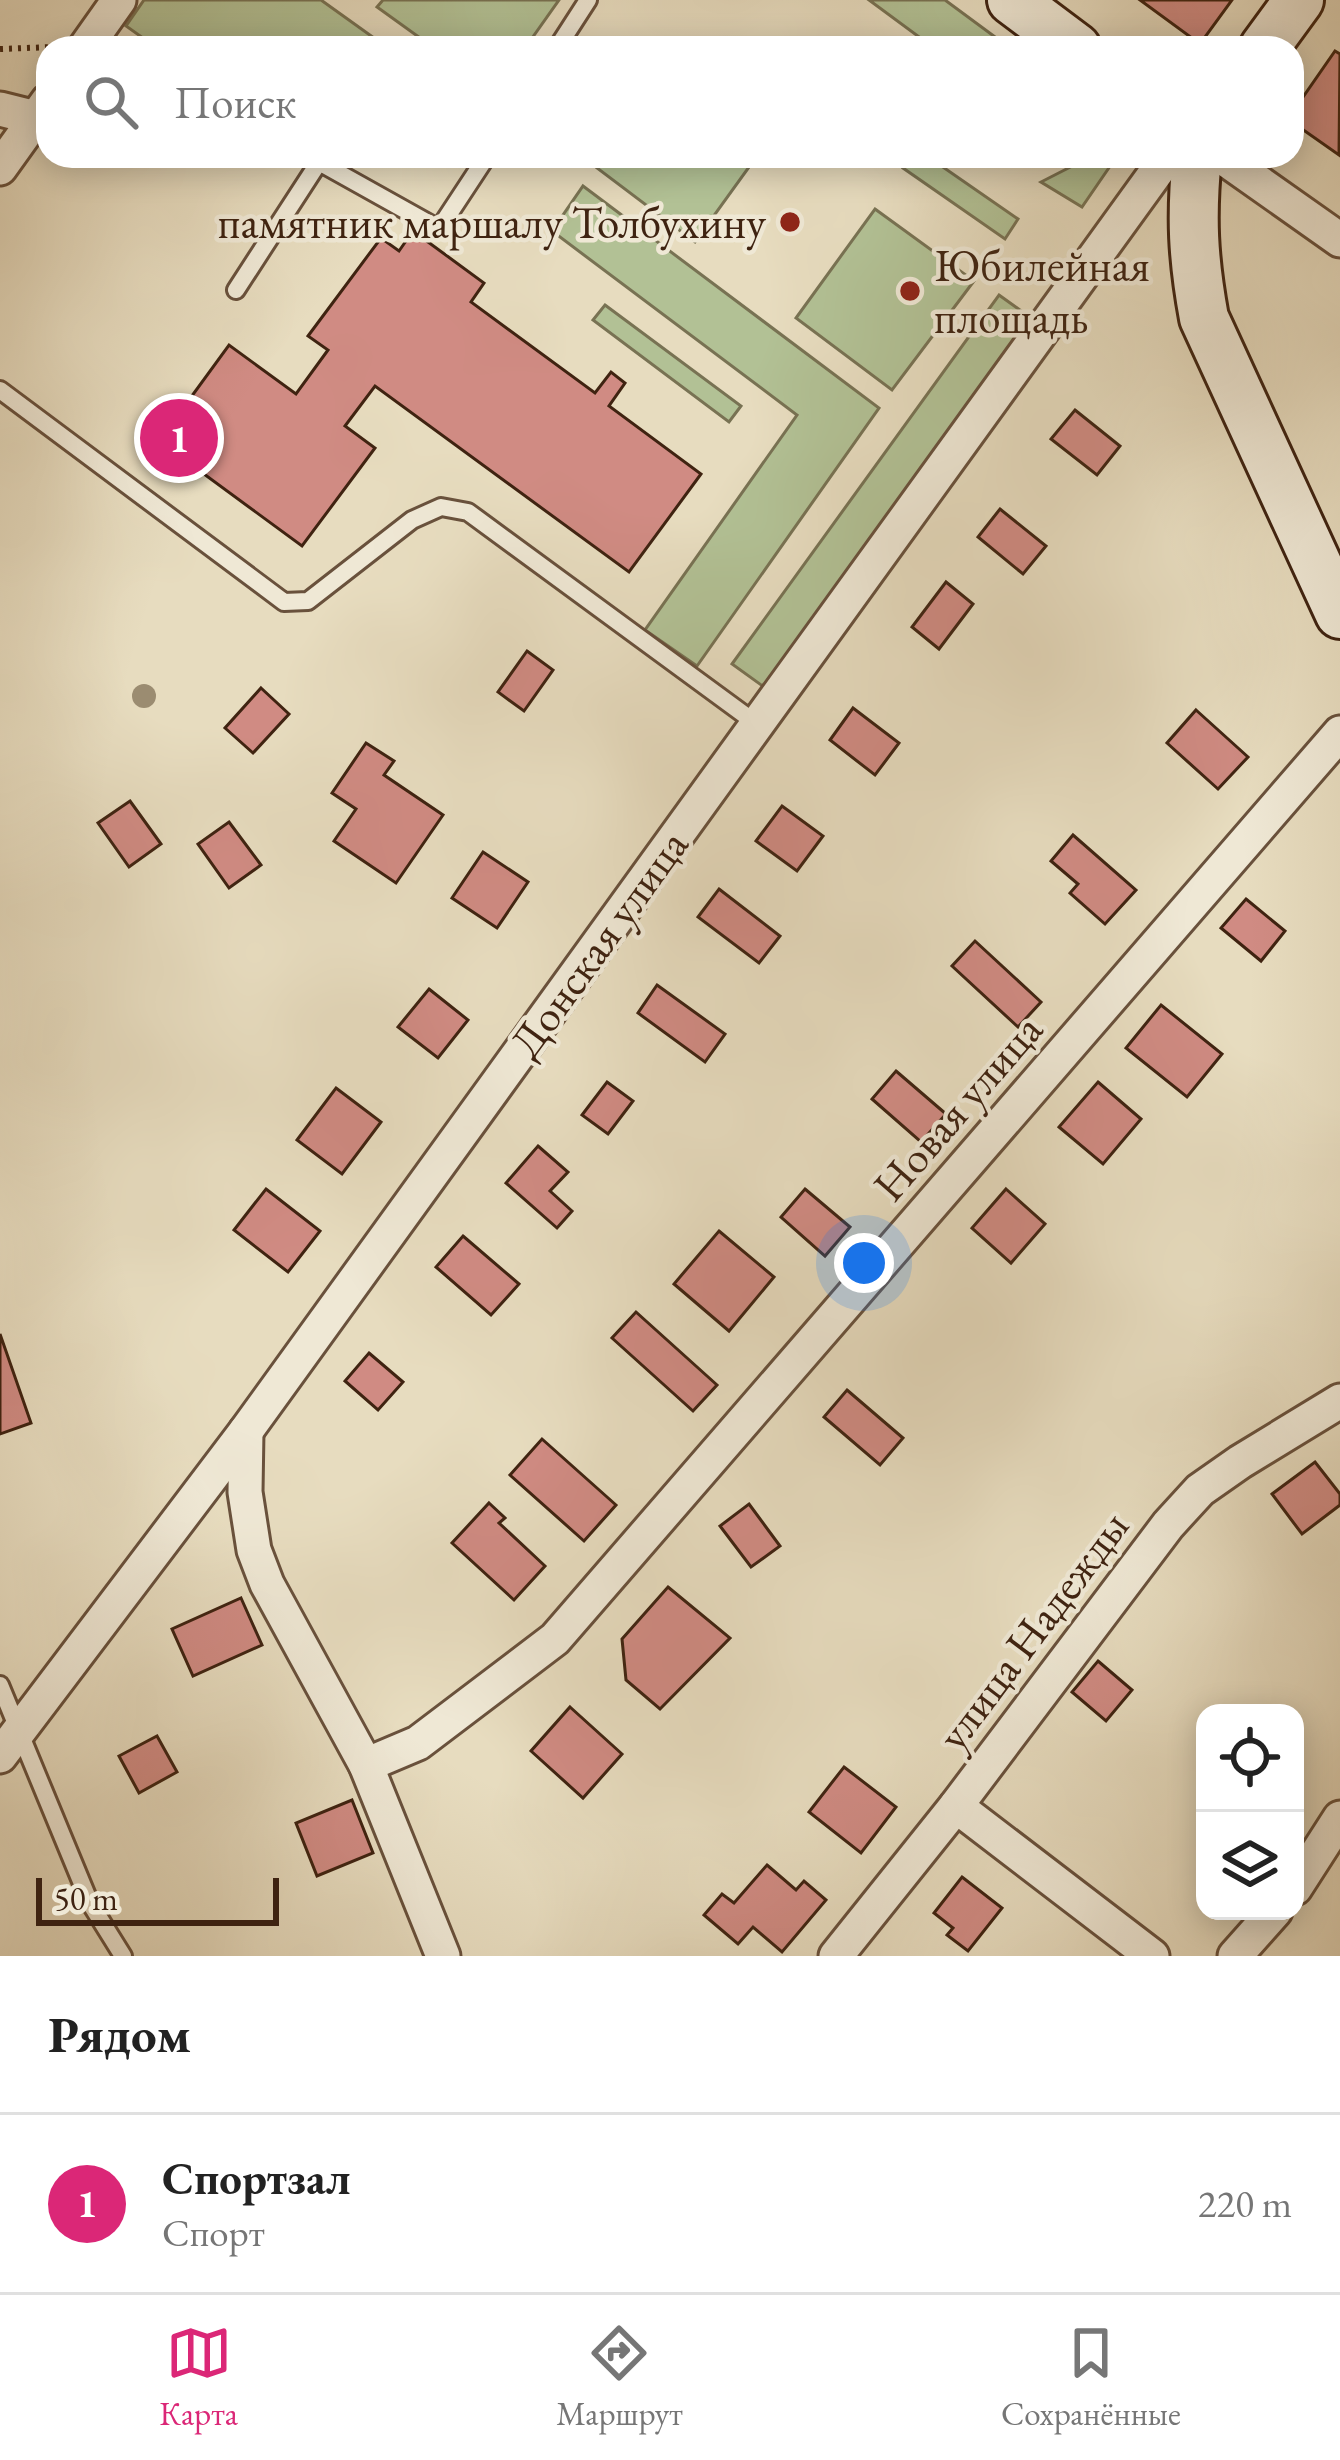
<!DOCTYPE html>
<html lang="ru">
<head>
<meta charset="utf-8">
<style>
  body { margin:0; font-family:"EB Garamond",serif; background:#f2f2f2; color:#222 }
  .controls { position:absolute; right:36px; bottom:36px; display:grid; overflow:hidden; border-radius:24px; box-shadow:0 6px 30px #0003 }
  .controls button { width:108px; height:108px; display:grid; place-items:center; padding:0; border:0; border-bottom:3px solid #e0e0e0; background:#fff; color:#222; font:60px sans-serif }
  .scale { position:absolute; left:36px; bottom:30px; width:243px; box-sizing:border-box; padding-left:12px; border:6px solid #3f2311; border-top:0; font-size:33px; line-height:42px; white-space:nowrap; color:#3f2311; -webkit-text-stroke:9px #efe8d5; paint-order:stroke }
  .you { position:absolute; left:864px; top:1263px; width:42px; height:42px; margin:-30px; border:9px solid #fff; border-radius:50%; background:#1a73e8; box-shadow:0 0 0 18px #1a73e833 }
  .badge { display:grid; place-items:center; width:78px; height:78px; border-radius:50%; background:#db2777; color:#fff; font-size:39px; font-weight:700 }
  .pin { position:absolute; translate:-50% -50%; border:6px solid #fff; box-shadow:0 3px 12px #0006 }
  .list { margin:0; padding:0; list-style:none }
  h2 { display:flex; justify-content:space-between; align-items:center; height:156px; margin:0; padding:0 48px; font-size:51px }
  h2 small { font-size:39px; font-weight:400; color:#767676 }
  .list li { display:grid; grid-template-columns:78px 1fr auto; gap:36px; align-items:center; box-sizing:border-box; height:180px; padding:0 48px; border-top:3px solid #e0e0e0 }
  .list b { display:block; font-size:45px; white-space:nowrap }
  .list p { margin:0; font-size:39px; white-space:nowrap; color:#767676 }
  .list em { font-size:39px; font-style:normal; color:#767676 }
  .icon { flex:none; width:66px; height:66px; fill:none; stroke:currentColor; stroke-width:2; stroke-linecap:round; stroke-linejoin:round }
  .map { position:relative; flex:none; width:1340px; height:1956px; overflow:hidden }
  .search { position:absolute; background:#fff; box-shadow:0 6px 30px #0003; left:36px; right:36px; top:36px; height:132px; display:flex; align-items:center; gap:30px; box-sizing:border-box; padding:0 42px; border-radius:36px; color:#767676; font-size:45px }
  .sheet { height:336px; background:#fff }
  nav { display:flex; justify-content:space-around; align-items:center; box-sizing:border-box; height:168px; border-top:3px solid #e0e0e0; background:#fff; font-size:33px; color:#767676 }
  nav a { display:grid; justify-items:center; gap:6px }
  nav .on { color:#db2777 }
  .map>svg:first-child { display:block }
  .green { fill:#b2c195; stroke:#787253; stroke-width:3 }
  .building { fill:#d08b83; stroke:#3f2311; stroke-width:3 }
  .lines { fill:none; stroke-linecap:round; stroke-linejoin:round }
  .lane-casing { stroke:#69513c; stroke-width:22 }
  .street-casing { stroke:#69513c; stroke-width:39 }
  .secondary-casing { stroke:#3f2311; stroke-width:54 }
  .path { stroke:#3f2311; stroke-width:6; stroke-dasharray:3 6; stroke-linecap:butt }
  .lane { stroke:#efe8d5; stroke-width:16 }
  .street { stroke:#efe8d5; stroke-width:33 }
  .secondary { stroke:#efe8d5; stroke-width:48 }
  .tree { fill:#9b8c71 }
  .poi-dot { fill:#8f2418; stroke:#efe8d5; stroke-width:4.5 }
  .labels { text-anchor:middle; dominant-baseline:central; stroke-width:9; stroke-linejoin:round; paint-order:stroke }
  .poi-label { font-size:45px; fill:#3f2311; stroke:#efe8d5; text-anchor:end }
  .street-label { font-size:45px; fill:#3f2311; stroke:#efe8d5 }
</style>
</head>
<body>
<div class="map">
<svg width="1340" height="1956" viewBox="0 0 1340 1956">
  <rect width="100%" height="100%" fill="#e7dcbf"/>
  <filter id="stains"><feTurbulence type="fractalNoise" baseFrequency=".00167" numOctaves="4"/><feColorMatrix values="0 0 0 0 .2 0 0 0 0 .09 0 0 0 0 .02 0 0 0 .5 -.17"/></filter>
  <radialGradient id="worn" r=".72"><stop offset=".6" stop-color="#630" stop-opacity="0"/><stop offset="1" stop-color="#630" stop-opacity=".3"/></radialGradient>
  <!-- green -->
  <g class="green">
    <polygon points="144,0 321,0 388,48 157,48 126,26"/>
    <polygon points="383,0 559,0 525,48 434,48 377,7"/>
    <polygon points="869,0 945,0 1010,48 934,48"/>
    <polygon points="605,156 757,156 695,242 597,168"/>
    <polygon points="911,156 927,156 1018,219 1005,239 903,168"/>
    <polygon points="1092,156 1117,156 1082,207 1041,182"/>
    <polygon points="583,186 879,408 697,666 645,630 797,415 552,231"/>
    <polygon points="875,209 974,281 892,390 796,318"/>
    <polygon points="999,295 1031,318 764,687 732,664"/>
    <polygon points="605,305 741,406 729,422 593,320"/>
  </g>
  <!-- building -->
  <g class="building">
    <polygon points="1140,0 1232,0 1200,44"/>
    <polygon points="1335,51 1340,54 1339,155 1292,122 1292,113"/>
    <polygon points="413,231 484,283 471,302 595,393 611,372 625,383 609,406 701,474 629,572 375,386 345,426 375,448 302,546 159,441 229,345 296,394 328,350 308,336 381,238 399,251"/>
    <polygon points="1075,410 1120,446 1097,475 1051,439"/>
    <polygon points="1000,509 1046,546 1023,574 978,537"/>
    <polygon points="946,582 973,604 939,649 912,627"/>
    <polygon points="527,651 553,670 524,711 498,692"/>
    <polygon points="261,688 289,714 253,753 225,728"/>
    <polygon points="853,708 899,743 875,775 830,740"/>
    <polygon points="1196,710 1248,757 1218,789 1167,743"/>
    <polygon points="366,743 394,761 384,775 443,815 396,883 334,841 356,809 332,793"/>
    <polygon points="130,801 161,844 129,867 98,823"/>
    <polygon points="782,806 823,836 797,871 756,841"/>
    <polygon points="229,822 261,865 229,888 198,844"/>
    <polygon points="1073,835 1136,890 1105,924 1070,893 1078,884 1051,861"/>
    <polygon points="483,852 528,882 497,928 452,898"/>
    <polygon points="719,889 780,936 759,963 698,917"/>
    <polygon points="1246,899 1285,931 1261,961 1221,928"/>
    <polygon points="975,941 1041,1002 1018,1027 952,966"/>
    <polygon points="657,985 725,1034 705,1062 638,1013"/>
    <polygon points="429,989 468,1020 438,1058 398,1027"/>
    <polygon points="1161,1005 1222,1054 1187,1097 1126,1048"/>
    <polygon points="896,1071 946,1114 921,1142 872,1099"/>
    <polygon points="607,1082 633,1101 608,1134 582,1115"/>
    <polygon points="1098,1082 1141,1119 1103,1164 1059,1127"/>
    <polygon points="336,1088 381,1122 342,1174 297,1140"/>
    <polygon points="538,1146 568,1172 550,1191 572,1211 557,1228 506,1183"/>
    <polygon points="266,1189 320,1231 288,1272 234,1230"/>
    <polygon points="805,1189 850,1227 825,1256 781,1217"/>
    <polygon points="1006,1189 1045,1224 1011,1263 972,1228"/>
    <polygon points="719,1231 774,1277 729,1331 674,1284"/>
    <polygon points="463,1236 519,1284 491,1315 436,1267"/>
    <polygon points="636,1312 717,1385 693,1411 612,1338"/>
    <polygon points="0,1334 31,1423 0,1434"/>
    <polygon points="369,1353 403,1382 378,1410 345,1381"/>
    <polygon points="847,1390 903,1438 880,1465 824,1417"/>
    <polygon points="542,1439 616,1505 584,1541 510,1475"/>
    <polygon points="1315,1462 1340,1494 1340,1505 1302,1534 1272,1494"/>
    <polygon points="489,1503 505,1518 499,1523 545,1566 514,1600 452,1543"/>
    <polygon points="749,1504 780,1546 751,1567 720,1526"/>
    <polygon points="668,1587 730,1638 660,1709 626,1680 622,1639"/>
    <polygon points="241,1598 262,1645 193,1676 172,1629"/>
    <polygon points="1098,1661 1132,1690 1106,1721 1072,1692"/>
    <polygon points="570,1707 622,1754 583,1798 531,1751"/>
    <polygon points="157,1736 177,1772 139,1793 119,1756"/>
    <polygon points="844,1767 896,1807 861,1853 809,1812"/>
    <polygon points="352,1800 373,1853 317,1876 296,1823"/>
    <polygon points="767,1865 796,1890 804,1881 826,1900 782,1952 753,1927 738,1944 704,1915 722,1894 734,1903"/>
    <polygon points="962,1877 1002,1908 968,1951 947,1935 953,1928 934,1913"/>
  </g>
  <g class="lines">
    <defs>
      <g id="lane">
        <polyline points="557,48 588,0"/>
        <polyline points="236,290 319,162 439,229 487,156"/>
        <polyline points="0,390 284,602 308,601 412,520 441,507 468,512 757,724"/>
        <polyline points="0,1685 90,1903 123,1956"/>
      </g>
      <g id="street">
        <polyline points="85,48 119,0"/>
        <polyline points="0,109 36,118"/>
        <polyline points="1221,156 1340,240"/>
        <polyline points="0,168 48,101"/>
        <polyline points="246,1431 245,1492 254,1550 267,1584 366,1765 443,1956"/>
        <polyline points="0,1756 246,1431 1160,167 1176,156"/>
        <polyline points="366,1765 418,1743 555,1639 1340,733"/>
        <polyline points="956,1806 1152,1956"/>
        <polyline points="1295,1888 1340,1818"/>
        <polyline points="836,1956 956,1806 1168,1525 1200,1490 1240,1462 1340,1401"/>
        <polyline points="1235,1956 1275,1911"/>
      </g>
      <g id="secondary">
        <polyline points="1012,0 1076,48"/>
        <polyline points="1264,48 1299,0"/>
        <path d="M1197 156C1191 217 1193 258 1204 318L1340 614"/>
      </g>
    </defs>
    <!-- lane casing -->
    <use href="#lane" class="lane-casing"/>
    <!-- street casing -->
    <use href="#street" class="street-casing"/>
    <!-- secondary casing -->
    <use href="#secondary" class="secondary-casing"/>
    <!-- path -->
    <polyline class="path" points="0,49 53,47"/>
    <!-- lane -->
    <use href="#lane" class="lane"/>
    <!-- street -->
    <use href="#street" class="street"/>
    <!-- secondary -->
    <use href="#secondary" class="secondary"/>
  </g>
  <!-- trees -->
  <circle class="tree" cx="144" cy="696" r="12"/>
  <!-- markers -->
  <g class="poi-dot">
    <circle cx="790" cy="222" r="12"/>
    <circle cx="910" cy="291" r="12"/>
  </g>
  <g class="labels">
    <!-- poi labels -->
    <g class="poi-label">
      <text x="766" y="222">памятник маршалу Толбухину</text>
      <text x="934" y="265" text-anchor="start">Юбилейная<tspan x="934" dy="52">площадь</tspan></text>
    </g>
    <!-- street labels -->
    <g class="street-label">
      <text transform="translate(598 943) rotate(-54)">Донская улица</text>
      <text transform="translate(957 1107) rotate(-49)">Новая улица</text>
      <text transform="translate(1032 1630) rotate(-53)">улица Надежды</text>
    </g>
  </g>
  <rect width="100%" height="100%" filter="url(#stains)"/>
  <rect width="100%" height="100%" fill="url(#worn)"/>
</svg>
<div class="controls">
<button><svg class="icon" aria-label="locate" viewBox="0 0 24 24"><circle cx="12" cy="12" r="6"/><path d="M12 2v4M12 18v4M2 12h4M18 12h4"/></svg></button>
<button><svg class="icon" aria-label="layers" viewBox="0 0 24 24"><path d="M12 4l9 5-9 5-9-5zM3 14l9 5 9-5"/></svg></button>
</div>
<div class="scale">50 m</div>
<div class="you"></div>
<div class="pin badge" style="left:179px;top:438px">1</div>
<div class="search"><svg class="icon" aria-label="search" viewBox="0 0 24 24"><circle cx="10" cy="10" r="6"/><path d="M15 15l6 6"/></svg>Поиск</div>
</div>
<section class="sheet">
<h2>Рядом<small></small></h2>
<ul class="list">
<li><span class="badge">1</span><div><b>Спортзал</b><p>Спорт</p></div><em>220 m</em></li>
</ul>
</section>
<nav>
<a class="on"><svg class="icon" aria-label="map" viewBox="0 0 24 24"><path d="M3 6l6-2 6 2 6-2v14l-6 2-6-2-6 2zM9 4v14M15 6v14"/></svg>Карта</a>
<a><svg class="icon" aria-label="directions" viewBox="0 0 24 24"><path d="M12 3l9 9-9 9-9-9zM9 14v-3h6M13 9l2 2-2 2"/></svg>Маршрут</a>
<a><svg class="icon" aria-label="saved" viewBox="0 0 24 24"><path d="M7 4h10v16l-5-4-5 4z"/></svg>Сохранённые</a>
</nav>
</body>
</html>
